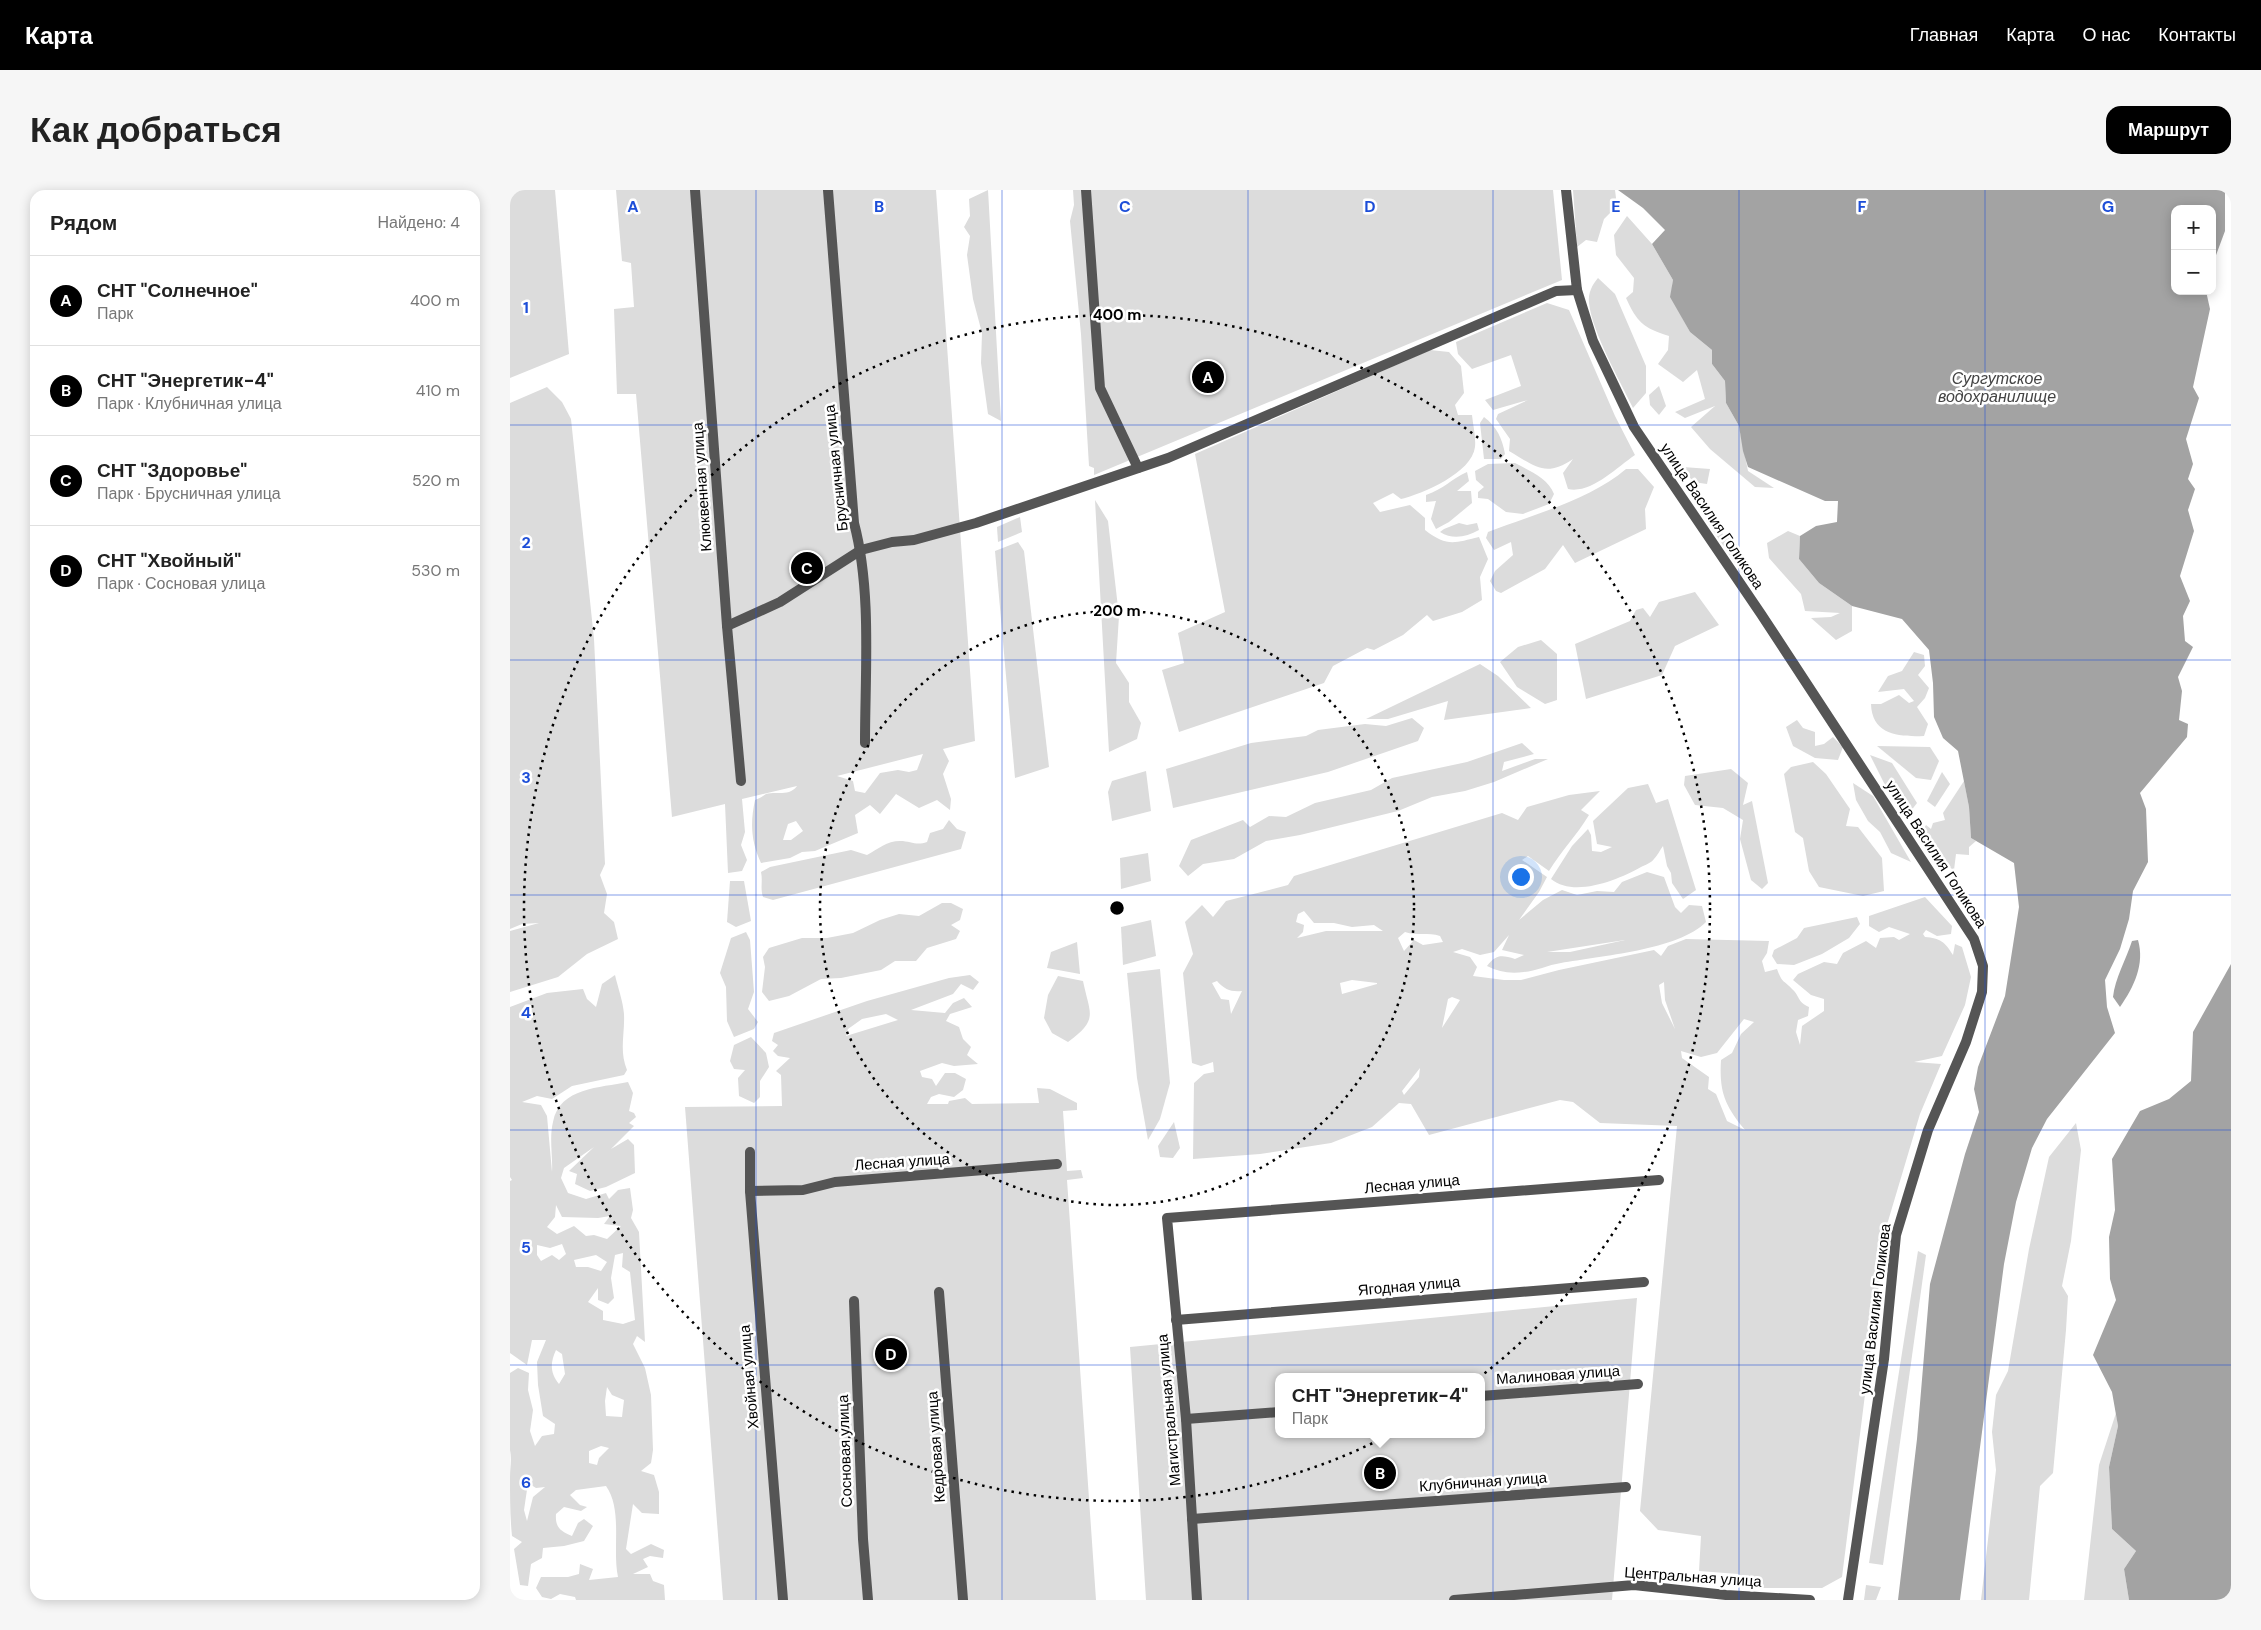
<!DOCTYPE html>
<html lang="ru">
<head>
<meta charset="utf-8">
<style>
  body { margin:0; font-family:"DM Sans",sans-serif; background:#f6f6f6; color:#222 }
  .controls { position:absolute; right:15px; top:15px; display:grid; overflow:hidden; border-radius:10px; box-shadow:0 2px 12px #0003 }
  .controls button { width:45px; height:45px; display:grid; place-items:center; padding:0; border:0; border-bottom:1px solid #e0e0e0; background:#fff; color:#222; font:25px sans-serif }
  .you { position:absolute; left:1010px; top:686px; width:18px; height:18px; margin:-12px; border:4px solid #fff; border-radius:50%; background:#1a73e8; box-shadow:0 0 0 8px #1a73e833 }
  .badge { display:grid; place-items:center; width:32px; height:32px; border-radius:50%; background:#000; color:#fff; font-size:16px; font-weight:700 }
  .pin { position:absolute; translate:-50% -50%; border:2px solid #fff; box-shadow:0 1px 5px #0006 }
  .popup { position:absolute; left:765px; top:1183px; width:210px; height:65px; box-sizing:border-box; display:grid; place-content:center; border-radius:10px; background:#fff; filter:drop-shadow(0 1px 4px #0005); font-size:16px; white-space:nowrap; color:#767676 }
  .popup b { font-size:19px; color:#222 }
  .popup::after { content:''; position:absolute; left:50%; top:100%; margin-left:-10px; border:10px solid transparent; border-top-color:#fff }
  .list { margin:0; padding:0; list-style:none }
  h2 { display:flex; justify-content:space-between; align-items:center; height:65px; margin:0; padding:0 20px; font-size:21px }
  h2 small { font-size:16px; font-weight:400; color:#767676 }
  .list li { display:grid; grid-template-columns:32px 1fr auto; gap:15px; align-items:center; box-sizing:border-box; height:90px; padding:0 20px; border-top:1px solid #e0e0e0 }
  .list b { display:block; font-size:19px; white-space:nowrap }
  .list p { margin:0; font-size:16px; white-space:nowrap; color:#767676 }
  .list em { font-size:16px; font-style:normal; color:#767676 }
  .map { position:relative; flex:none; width:1721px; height:1410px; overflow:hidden; border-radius:15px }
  header { display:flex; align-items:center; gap:30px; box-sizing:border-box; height:70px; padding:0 25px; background:#000; color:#fff }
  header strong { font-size:24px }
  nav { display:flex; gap:28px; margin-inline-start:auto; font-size:18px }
  .intro { display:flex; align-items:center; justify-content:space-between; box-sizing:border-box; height:120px; padding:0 30px }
  h1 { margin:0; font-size:35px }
  .button { padding:12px 22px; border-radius:15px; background:#000; color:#fff; font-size:18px; font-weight:700 }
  main { display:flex; gap:30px; padding:0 30px }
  aside { flex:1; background:#fff; border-radius:15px; box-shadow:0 2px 12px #0003 }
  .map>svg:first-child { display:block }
  .green { fill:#dcdcdc; fill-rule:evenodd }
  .water { fill:#a3a3a3 }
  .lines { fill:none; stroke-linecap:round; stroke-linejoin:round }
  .street { stroke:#555; stroke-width:10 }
  .grid { fill:none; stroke:#1d4ed8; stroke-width:1; stroke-opacity:0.55 }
  .ring { fill:none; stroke:#000; stroke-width:2.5; stroke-dasharray:2.5 5 }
  .labels { text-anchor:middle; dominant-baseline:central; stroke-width:5; stroke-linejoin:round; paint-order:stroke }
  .street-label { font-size:15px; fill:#000; stroke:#fff }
  .water-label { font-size:16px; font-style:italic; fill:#444; stroke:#fff }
  .grid-label { font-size:16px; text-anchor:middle; font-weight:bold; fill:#1d4ed8; stroke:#fff; stroke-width:5; stroke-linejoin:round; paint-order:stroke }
  .centre { fill:#000; stroke:#fff; stroke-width:2.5 }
  .ring-label { font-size:15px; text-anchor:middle; font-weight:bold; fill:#000; stroke:#fff; stroke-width:5; stroke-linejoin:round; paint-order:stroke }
</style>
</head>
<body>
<header>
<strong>Карта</strong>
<nav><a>Главная</a><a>Карта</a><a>О нас</a><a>Контакты</a></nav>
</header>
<div class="intro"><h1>Как добраться</h1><a class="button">Маршрут</a></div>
<main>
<aside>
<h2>Рядом<small>Найдено: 4</small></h2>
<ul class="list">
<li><span class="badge">A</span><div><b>СНТ &quot;Солнечное&quot;</b><p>Парк</p></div><em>400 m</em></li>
<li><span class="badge">B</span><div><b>СНТ &quot;Энергетик-4&quot;</b><p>Парк · Клубничная улица</p></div><em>410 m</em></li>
<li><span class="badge">C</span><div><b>СНТ &quot;Здоровье&quot;</b><p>Парк · Брусничная улица</p></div><em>520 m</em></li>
<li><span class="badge">D</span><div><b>СНТ &quot;Хвойный&quot;</b><p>Парк · Сосновая улица</p></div><em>530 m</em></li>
</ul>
</aside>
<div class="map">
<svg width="1721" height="1410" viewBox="0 0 1721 1410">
  <rect width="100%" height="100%" fill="#fff"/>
  <!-- green -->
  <g class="green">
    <polygon points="0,0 45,0 59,164 0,188"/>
    <path d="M106 0H426L465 551 433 559 439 571 433 584 441 609 440 620 427 610 409 618 386 604 370 624 360 615 345 625 348 643 305 661 292 662 280 668 251 673C241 652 240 633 245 610 249 609 253 606 256 604 267 601 279 607 287 596L232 609 235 642 231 655 237 670 232 681 218 683 215 614 162 627 126 204H107L104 119 124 117 121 73 112 71ZM413 564 407 580 399 582 388 580 370 583 355 603 345 601 343 591 327 586ZM286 631 293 641 281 650H273L278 634Z"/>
    <polygon points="478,0 491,231 478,224 471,173 472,143 463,109 457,65 460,46 454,37 460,26 459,9"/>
    <polygon points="563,0 1043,0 1052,90 584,285 584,278 579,276 571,144 560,31 564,15"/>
    <polygon points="1063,0 1105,0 1107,16 1094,29 1087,52 1076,50 1067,57"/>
    <path d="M1117 26 1142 54 1163 90 1161 107 1180 142 1202 160V174L1215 191 1216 213 1229 236 1238 281 1264 298 1245 297 1200 259 1181 237 1205 216 1175 228 1165 222 1195 209 1187 180 1173 192 1148 174 1158 160 1159 146C1133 138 1127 132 1116 108L1123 102 1124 88 1106 65 1104 45Z"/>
    <path d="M1088 88 1105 104 1136 176V203L1123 218C1110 191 1082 142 1079 113 1078 103 1082 95 1088 88Z"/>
    <path d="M1037 113 1059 120 1105 226 1125 265C1106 278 1081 304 1058 299L1053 283 1063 269C1035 288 1025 276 999 261L1000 249 986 229 988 224 1018 210 983 220 975 210 1011 196 1001 165 962 179 948 164 946 152Z"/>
    <path d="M920 160 939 162 951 176 954 203 945 215 948 225H962C963 235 966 247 965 257 962 283 912 304 891 309L883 303 863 313 870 322 900 315 915 328V340C937 357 944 353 969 347L978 369 970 387 972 410 952 422 923 431 917 425 893 445 864 460 857 458 823 476 814 493 669 542 652 480 674 473 668 443 715 422 685 264Z"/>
    <polygon points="1149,196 1156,216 1149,225 1140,215 1139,205"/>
    <polygon points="37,197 52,212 61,229 84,449 95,674 90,685 97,704 94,723 104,732 108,749 77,764 48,787 0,802 0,741 29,733 12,734 0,739 0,213"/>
    <path d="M974 227C987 237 992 248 995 264L991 269H974L970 233Z"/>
    <path d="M1005 273C1020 281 1038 288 1044 304L1039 314 1013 324 996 322 978 309 968 308V302L974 297 966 290 965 281 978 274Z"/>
    <polygon points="1173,277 1200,279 1197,294 1183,292"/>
    <path d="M1116 279H1128L1144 297 1135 319 1136 339 1065 373 1053 355 1035 379 991 403 986 401 980 391 985 381 1003 365 1001 352 984 360 976 348 978 342C1024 324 1078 311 1116 279Z"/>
    <path d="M957 282 959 291 947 301H961L962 313 939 332 926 339 921 329 926 311 916 312V305C934 299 941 289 957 282Z"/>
    <polygon points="585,310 598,331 609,426 606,473 619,493 619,512 631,533 627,549 599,562"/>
    <polygon points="510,327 512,342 488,352 487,337"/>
    <path d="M1204 329 1207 340C1233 357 1236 361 1238 392L1196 330Z"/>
    <path d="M949 333 957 335 967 333 969 340C956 347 943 350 930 342L934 339Z"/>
    <polygon points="1278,341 1290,346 1289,369 1309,393 1342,416 1342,441 1326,450 1301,428 1321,427 1330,423 1295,421 1291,404 1259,368 1257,353"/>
    <polygon points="508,352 514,361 539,577 505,588 485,361"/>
    <polygon points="1185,402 1209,435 1165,456 1152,485 1076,509 1065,454 1120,431 1126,420 1133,418 1140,427 1149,412"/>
    <polygon points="1031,450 1047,464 1047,510 1035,514 1007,497 990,472 1008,457"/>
    <path d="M1404 462 1414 465 1415 476 1408 485 1419 498 1415 508 1407 517 1418 534 1414 546C1389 547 1362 545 1361 514H1371L1389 505 1399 513 1404 511 1394 499 1368 502 1378 486 1392 481Z"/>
    <polygon points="970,474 988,486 1021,518 934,530 938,511 878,529 856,529"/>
    <polygon points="902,528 914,538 908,551 818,582 663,618 656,579 741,553 796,546 808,540 855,534 876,536"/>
    <polygon points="1287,530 1293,538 1305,542 1305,556 1314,554 1323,547 1333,557 1328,570 1305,568 1283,556 1276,537"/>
    <polygon points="1012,553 1024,564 994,572 992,581 1025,569 1038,569 984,592 955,601 922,607 888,621 790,645 756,651 724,669 693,674 678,686 669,676 681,650 733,630 740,637 759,626 776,627 805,613 861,600 882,588 957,572"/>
    <polygon points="1367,556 1420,557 1429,571 1421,590 1406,588"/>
    <polygon points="1360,565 1382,573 1407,613 1397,626 1376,597"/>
    <polygon points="1303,572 1316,584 1340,619 1336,636 1348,637 1372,668 1374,701 1353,706 1309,697 1299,681 1293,648 1285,642 1274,584 1281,577"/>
    <polygon points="1221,579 1238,593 1233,615 1242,611 1258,693 1252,699 1241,690 1230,649 1233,630 1213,618 1185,615 1174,595 1175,586"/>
    <polygon points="636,581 641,621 602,631 598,602 602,591"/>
    <polygon points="1432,582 1440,594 1425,617 1417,611"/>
    <polygon points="1454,591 1459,617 1461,648 1466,651 1459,657 1459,665 1446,664 1444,680 1420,666 1409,646 1416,635 1421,639 1423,633 1435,630 1433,623"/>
    <polygon points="1343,593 1363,606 1401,672 1381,663 1370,642 1358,631 1346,610"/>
    <path d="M1138 594 1146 613 1158 609 1186 700 1173 709 1162 693 1161 683 1157 676 1153 656C1150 660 1147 666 1144 669 1141 673 1135 675 1131 677 1108 690 1064 708 1041 689L1062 656 1078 639 1081 645 1082 661 1091 662 1102 657 1087 654 1083 631 1118 598Z"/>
    <path d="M1090 601 1071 620 1079 625C1067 645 1051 661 1039 681L1018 666 1012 670 1037 687 1029 702 1009 730 1033 710 1052 700 1067 705 1087 701 1104 702 1112 692 1137 682 1154 687 1165 717 1171 723 1179 715 1192 716 1196 732C1169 760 1089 766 1051 773 1038 775 1026 781 1014 782 1000 784 989 782 977 776 986 764 992 765 1005 769L1014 765 992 760 999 745 984 762 970 765 952 759 943 762 960 767 967 777 963 786 994 790H1011L1049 780 1144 760 1151 766 1158 756 1176 749 1259 751 1257 763 1252 771 1255 782 1267 779C1273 795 1273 789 1282 799 1290 806 1287 812 1299 817L1298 826 1288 830 1286 842 1290 855 1292 836 1314 821V809L1301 805 1283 790 1288 784 1314 772 1327 774 1333 763 1356 751 1366 758 1370 748 1384 747 1389 750 1400 744 1379 737 1369 742 1359 736V726L1415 707 1442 736 1441 744 1427 746 1416 740 1413 744 1415 747C1430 748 1435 752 1443 765L1445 754 1452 757 1461 787 1455 815 1432 866 1404 872 1431 874 1410 924 1376 1038 1332 1387 1312 1398H1242L1228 1384 1189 1381 1191 1346 1148 1340 1130 1321 1167 936 1090 933 1063 912 1050 910 919 945 901 914 889 913 862 937 821 953 750 964 683 969 684 893 694 884 704 882 703 872 691 876 682 873 673 783 683 764 675 732 692 715 703 727 716 711 778 695 784 686 992 623 1008 630 1017 617 1059 605ZM794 721 804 733H824L842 737 864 735 873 741H816L787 748 793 742 794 735 786 732 788 724ZM895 742C907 746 918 742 930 746L933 752 913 755 904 750 894 761 888 748ZM1115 750 1060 762H1037ZM842 790 867 793V794L832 804 830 793ZM707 791C715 800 721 802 732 801L721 824 719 810 711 809 702 793ZM1154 792 1155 810 1165 839 1152 813 1149 795ZM942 807 950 810 932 838 938 809ZM1234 829 1244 832 1231 844 1222 863 1211 870C1209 902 1215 916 1235 940L1217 931 1206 904 1198 899 1199 887 1172 868 1171 861 1191 867 1207 863ZM910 878 909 887 894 905 892 901Z"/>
    <path d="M439 630 447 639 456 642 451 659 263 710 253 707C250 698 253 691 251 682L260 677 341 660 357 665C368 659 377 651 390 651 401 651 406 656 417 652L420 643 433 639Z"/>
    <polygon points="638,663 641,691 611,699 610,668"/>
    <polygon points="220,691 234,691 241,731 226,737 217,732"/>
    <polygon points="432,713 441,713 453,719 450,730 441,735 450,741 446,749 417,758 406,771 385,771 371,780 331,788 311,789 279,806 259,811 252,802 255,777 253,767 259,758 292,748 317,748 343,743 370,730 389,724 409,726"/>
    <polygon points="1347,727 1350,734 1339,748 1312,764 1284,775 1267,774 1262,766 1264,760 1287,748 1294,738"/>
    <polygon points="641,730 646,766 613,775 611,737"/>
    <polygon points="236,742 240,750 244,802 238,819 248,832 244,839 224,847 217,831 216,797 210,783 221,748"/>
    <polygon points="567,752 570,784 537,778 541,762"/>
    <polygon points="650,779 660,893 650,929 638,950 627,888 617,783"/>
    <path d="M105 785C108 798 113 811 114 824 115 844 109 861 117 880L114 885 62 896 42 909 27 906 12 912 31 915 37 926 42 982C43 967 39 948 43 932 50 897 90 898 118 892L123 903 119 921 124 923 126 927 119 933 124 936 101 959 118 949 124 955 125 983 96 997 80 1001 65 994 67 984 59 981 84 957 54 978 51 988 58 1003 76 1009 96 1003 99 1009 108 1000 120 998 123 1020 121 1028 129 1042 135 1152 127 1146 123 1154 135 1178 141 1205 143 1260 141 1273 131 1281 144 1285 149 1302V1324L132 1323 123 1314 116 1359 121 1364 141 1354 154 1360 153 1368 140 1366 133 1369 138 1377 123 1384H140L143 1391 154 1395 155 1410H66L65 1407 50 1404 41 1409 32 1407 26 1398 31 1387H58L69 1384 70 1374 83 1379 79 1390 108 1387C102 1359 113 1320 96 1296L66 1300 60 1305 70 1315 77 1317 71 1321 54 1317 46 1324C45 1337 50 1341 62 1346L68 1333 74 1329 83 1336 74 1351 54 1356 33 1358 32 1368 21 1374 18 1396 10 1395 4 1359 12 1352 2 1346C0 1326 0 1307 0 1287 0 1277 2 1270 0 1260V1183L8 1178 19 1183 18 1200 23 1220 20 1241 25 1256 32 1246 44 1244 45 1234 33 1226 28 1195 27 1172 36 1150H22L17 1175 0 1163V991L2 990 0 987V817L37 803 73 799 77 809 86 817 92 794ZM46 1015 52 1027 88 1028 100 1026 94 1034 111 1036 97 1049 84 1045 76 1046 64 1036 47 1044 37 1037 45 1027ZM52 1054 56 1064 49 1070 42 1065 31 1071 27 1065V1055L40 1058ZM113 1063 112 1077 120 1082 125 1130 113 1134 93 1130V1121L78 1112 88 1098V1110L98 1114 104 1108 101 1088 105 1065ZM86 1065 97 1072 91 1081 78 1077H66L64 1070ZM46 1160 52 1164 55 1184 49 1194C40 1183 40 1173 46 1160ZM97 1197 102 1205 114 1210 112 1227 96 1226 95 1211ZM91 1256 99 1258 89 1268 87 1275 79 1273V1261ZM18 1293 26 1298 35 1297 23 1307 17 1331 14 1320Z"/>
    <path d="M460 785 469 792 463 800 451 794 443 804 401 820 435 823 443 813 454 808 462 817 440 824 436 831 449 837 453 849 461 857 457 865 468 874 444 876 432 873 410 881 412 887 422 889 426 896 435 883H445L456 889 453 900 444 907 429 904 421 907 417 914H438L439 911 455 908 462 914 529 913 527 898 540 899 567 913V920L553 921 557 981 571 980 573 988 557 990 586 1410H213L175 917 272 916 271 885 266 881 280 868 268 866 263 861 268 855 262 851 264 843 357 811 439 788ZM376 824 388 830 336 846 338 839 352 829Z"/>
    <path d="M548 786 573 791C580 825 589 829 558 852L542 843 534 828 538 805Z"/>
    <polygon points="241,847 256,863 259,877 250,891 250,907 244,913 229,906 228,888 235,880 224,879 220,871 224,855"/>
    <polygon points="664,932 670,958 663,968 650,967 648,956"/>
    <polygon points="1566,933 1571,960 1561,1051 1552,1096 1558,1106 1556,1140 1543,1283 1530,1296 1519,1410 1471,1410 1486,1280 1482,1242 1486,1205 1498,1181 1519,1059 1539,967"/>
    <polygon points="1408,1061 1416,1065 1373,1375 1359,1373"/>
    <path d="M1127 1108 1102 1410H636L620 1157ZM769 1187H971V1244H769Z"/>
    <polygon points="1606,1223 1608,1236 1599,1277 1602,1339 1626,1361 1614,1379 1619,1410 1574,1410 1589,1275"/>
    <polygon points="1356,1395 1371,1397 1366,1410 1354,1410"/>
  </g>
  <!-- water -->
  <g class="water">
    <polygon points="1108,0 1715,0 1715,41 1702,76 1702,19 1665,19 1665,101 1696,101 1700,119 1683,197 1689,208 1676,249 1683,274 1678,289 1685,299 1678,320 1684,341 1670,386 1680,411 1673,426 1675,451 1683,457 1668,487 1672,501 1669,530 1678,534 1677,547 1630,603 1636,619 1638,672 1623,701 1619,729 1610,759 1595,790 1597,817 1605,843 1537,929 1522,958 1506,1012 1494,1074 1450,1410 1388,1410 1407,1249 1420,1094 1455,964 1469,922 1464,899 1468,877 1495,806 1509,717 1504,673 1461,648 1459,617 1448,561 1433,548 1424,527 1423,493 1419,460 1392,429 1342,416 1309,393 1289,369 1290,346 1306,336 1327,332 1328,311 1315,311 1238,277 1233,261 1229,236 1216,213 1215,191 1202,174 1202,160 1180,142 1160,107 1163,90 1142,54 1155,40 1133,18"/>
    <path d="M1628 750C1635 774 1624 797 1610 817L1603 807C1605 788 1616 770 1622 751Z"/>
    <polygon points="1721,774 1721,1410 1619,1410 1614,1379 1626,1361 1602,1339 1599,1277 1608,1236 1602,1202 1583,1165 1606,1110 1600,1089 1599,1047 1605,1020 1602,969 1630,921 1659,909 1681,891 1683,842"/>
  </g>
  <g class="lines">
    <!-- street -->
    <g class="street">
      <polyline points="185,0 217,436 231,591"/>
      <path d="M318 0 344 333C362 401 355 483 355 553"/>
      <polyline points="576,0 590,198 628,278"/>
      <polyline points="1056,0 1067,100 1083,151 1124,237 1251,424 1464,749 1473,776 1472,802 1456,852 1418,940 1386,1045 1374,1169 1338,1410"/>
      <polyline points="217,436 270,412 351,360 382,352 404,350 466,333 658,268 1046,101 1067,100"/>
      <polyline points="240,962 240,1001 273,1410"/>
      <polyline points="240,1001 293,1000 325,992 547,974"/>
      <polyline points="429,1102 453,1410"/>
      <polyline points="344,1111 353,1349 358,1410"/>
      <polyline points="666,1130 1134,1092"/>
      <polyline points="971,1206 1128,1194"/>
      <polyline points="676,1229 769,1222"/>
      <polyline points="682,1329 1116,1297"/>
      <polyline points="687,1410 676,1229 657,1028 1149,990"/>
      <polyline points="944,1410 1124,1395 1216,1405 1300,1410"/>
    </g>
  </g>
  <!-- grid -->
  <path class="grid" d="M246 0V1410M492 0V1410M738 0V1410M983 0V1410M1229 0V1410M1475 0V1410M0 235H1721M0 470H1721M0 705H1721M0 940H1721M0 1175H1721"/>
  <!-- distance rings -->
  <g class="ring">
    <circle cx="607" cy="718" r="297"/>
    <circle cx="607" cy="718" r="593"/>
  </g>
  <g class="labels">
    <!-- street labels -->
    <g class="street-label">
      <text transform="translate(326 278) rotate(-96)">Брусничная улица</text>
      <text transform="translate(192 297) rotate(-94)">Клюквенная улица</text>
      <text transform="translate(1202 326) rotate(56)">улица Василия Голикова</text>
      <text transform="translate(1426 664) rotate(57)">улица Василия Голикова</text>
      <text transform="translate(392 972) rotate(-4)">Лесная улица</text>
      <text transform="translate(902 994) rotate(-5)">Лесная улица</text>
      <text transform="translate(899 1096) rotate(-5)">Ягодная улица</text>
      <text transform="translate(1365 1119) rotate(-83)">улица Василия Голикова</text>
      <text transform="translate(1048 1185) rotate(-4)">Малиновая улица</text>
      <text transform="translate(239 1187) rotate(-95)">Хвойная улица</text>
      <text transform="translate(659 1220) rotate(-95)">Магистральная улица</text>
      <text transform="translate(426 1257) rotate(-94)">Кедровая улица</text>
      <text transform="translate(335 1261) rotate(-92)">Сосновая улица</text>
      <text transform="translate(973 1292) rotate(-4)">Клубничная улица</text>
      <text transform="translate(1183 1387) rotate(4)">Центральная улица</text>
    </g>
    <!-- water labels -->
    <g class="water-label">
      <text x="1487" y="188">Сургутское<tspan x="1487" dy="18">водохранилище</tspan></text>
    </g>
  </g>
  <g class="grid-label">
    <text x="123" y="22">A</text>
    <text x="369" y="22">B</text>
    <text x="615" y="22">C</text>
    <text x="860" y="22">D</text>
    <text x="1106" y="22">E</text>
    <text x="1352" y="22">F</text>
    <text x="1598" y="22">G</text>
    <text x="16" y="123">1</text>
    <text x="16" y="358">2</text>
    <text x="16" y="593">3</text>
    <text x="16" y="828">4</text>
    <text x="16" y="1063">5</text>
    <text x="16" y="1298">6</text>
  </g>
  <circle cx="607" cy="718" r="8" class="centre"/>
  <g class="ring-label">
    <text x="607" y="130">400 m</text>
    <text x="607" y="426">200 m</text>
  </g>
</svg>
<div class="controls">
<button>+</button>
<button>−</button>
</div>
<div class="you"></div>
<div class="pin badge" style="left:698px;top:187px">A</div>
<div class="pin badge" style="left:870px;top:1283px">B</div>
<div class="popup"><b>СНТ &quot;Энергетик-4&quot;</b>Парк</div>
<div class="pin badge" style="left:297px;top:378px">C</div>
<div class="pin badge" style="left:381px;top:1164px">D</div>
</div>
</main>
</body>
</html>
